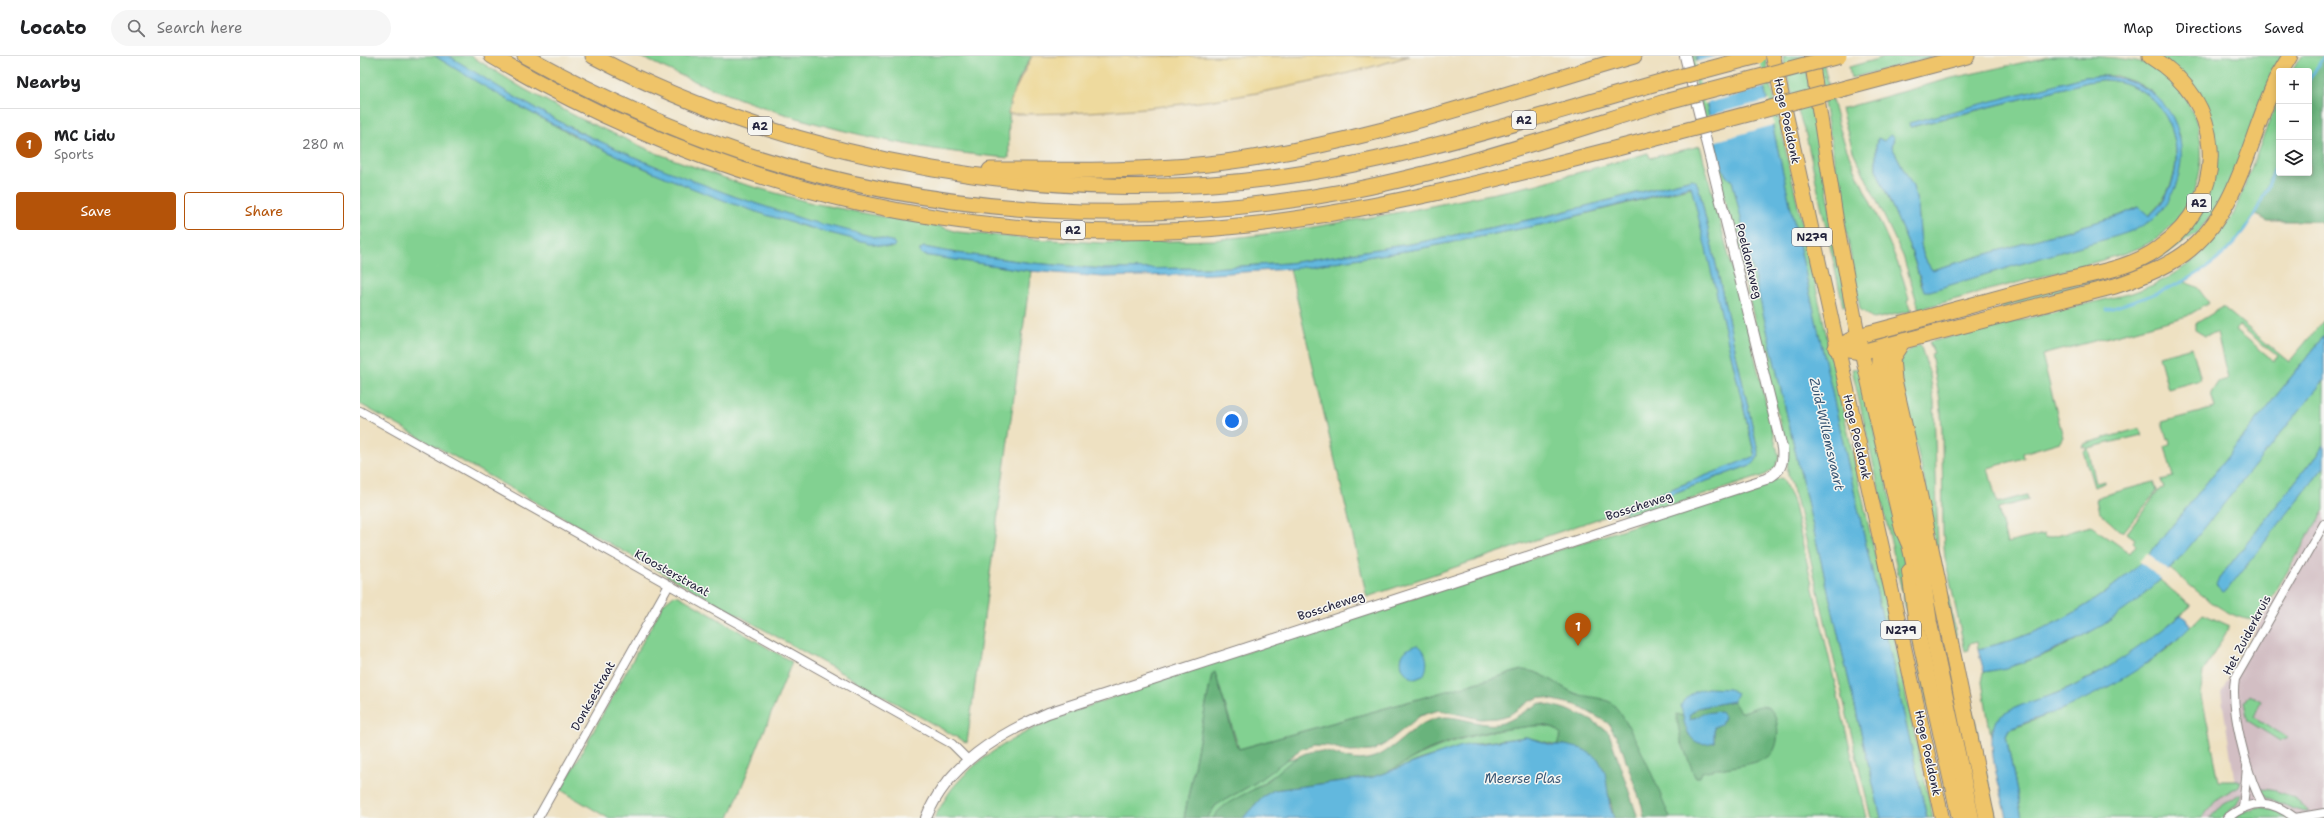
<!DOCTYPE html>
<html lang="en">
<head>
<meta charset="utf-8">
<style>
  body { margin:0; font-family:"Shantell Sans",sans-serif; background:#f6f6f6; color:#202124 }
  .controls { position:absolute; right:12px; top:12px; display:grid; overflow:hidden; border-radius:4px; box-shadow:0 2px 6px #0003 }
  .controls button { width:36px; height:36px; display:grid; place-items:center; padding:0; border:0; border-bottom:1px solid #e0e0e0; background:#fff; color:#202124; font:20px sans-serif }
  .you { position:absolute; left:872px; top:365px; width:14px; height:14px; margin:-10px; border:3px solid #fff; border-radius:50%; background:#1a73e8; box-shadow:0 0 0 6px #1a73e833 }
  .badge { display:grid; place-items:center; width:26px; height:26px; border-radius:50%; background:#b45309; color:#fff; font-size:13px; font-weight:700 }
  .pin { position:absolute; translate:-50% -33px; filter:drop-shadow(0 1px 2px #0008) }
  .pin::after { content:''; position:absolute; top:21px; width:14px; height:12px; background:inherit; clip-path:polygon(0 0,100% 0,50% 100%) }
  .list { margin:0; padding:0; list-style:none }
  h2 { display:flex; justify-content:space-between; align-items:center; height:52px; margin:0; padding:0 16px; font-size:17px }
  h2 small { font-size:13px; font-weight:400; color:#757577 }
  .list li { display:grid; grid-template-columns:26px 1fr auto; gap:12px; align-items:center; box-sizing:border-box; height:72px; padding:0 16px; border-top:1px solid #e0e0e0 }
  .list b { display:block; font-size:15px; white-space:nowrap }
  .list p { margin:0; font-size:13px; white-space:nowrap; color:#757577 }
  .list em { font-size:13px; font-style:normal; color:#757577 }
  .actions { display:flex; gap:8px; padding:12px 16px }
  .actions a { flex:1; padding:9px 0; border:1px solid #b45309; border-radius:4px; text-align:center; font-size:14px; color:#b45309 }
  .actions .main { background:#b45309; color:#fff }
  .icon { flex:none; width:22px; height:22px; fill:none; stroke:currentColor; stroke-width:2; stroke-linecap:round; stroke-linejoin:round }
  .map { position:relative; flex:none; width:1964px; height:762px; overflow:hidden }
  header { display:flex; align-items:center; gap:24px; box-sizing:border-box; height:56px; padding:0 20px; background:#fff; border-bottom:1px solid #e0e0e0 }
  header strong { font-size:19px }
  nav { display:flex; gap:22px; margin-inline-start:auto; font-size:14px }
  .search { width:280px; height:36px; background:#f6f6f6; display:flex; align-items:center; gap:10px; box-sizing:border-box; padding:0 14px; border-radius:22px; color:#757577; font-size:15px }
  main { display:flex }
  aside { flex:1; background:#fff }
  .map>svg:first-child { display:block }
  .industrial { fill:#d2bec3 }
  .green { fill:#82d191; stroke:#527a66; fill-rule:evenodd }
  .forest { fill:#69b37b; stroke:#466a5b }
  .sand { fill:#eeda9e; stroke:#887e6c }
  .water { fill:#62b8de; stroke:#426d8c }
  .pier { fill:#eee1c2 }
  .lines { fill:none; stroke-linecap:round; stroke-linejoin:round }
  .stream { stroke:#62b8de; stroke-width:3 }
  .minor-casing { stroke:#88827e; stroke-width:10 }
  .tertiary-casing { stroke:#88827e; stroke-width:12 }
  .trunk-casing { stroke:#88827e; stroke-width:16 }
  .motorway-casing { stroke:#88827e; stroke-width:17 }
  .minor { stroke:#fff; stroke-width:8 }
  .tertiary { stroke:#fff; stroke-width:10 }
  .trunk { stroke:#efc469; stroke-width:14 }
  .motorway { stroke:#efc469; stroke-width:15 }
  .motorway-bridge-casing { stroke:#88827e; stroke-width:17; stroke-linecap:butt }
  .motorway-bridge { stroke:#efc469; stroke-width:15 }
  .labels { text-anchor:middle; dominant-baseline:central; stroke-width:3; stroke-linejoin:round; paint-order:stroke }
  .shield { fill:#f6f6f2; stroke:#626272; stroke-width:1 }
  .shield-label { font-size:11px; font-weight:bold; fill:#22223b }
  .street-label { font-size:12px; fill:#22223b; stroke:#f6f6f2 }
  .water-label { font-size:13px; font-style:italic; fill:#385674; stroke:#f6f6f2 }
</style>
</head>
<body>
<header>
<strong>Locato</strong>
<div class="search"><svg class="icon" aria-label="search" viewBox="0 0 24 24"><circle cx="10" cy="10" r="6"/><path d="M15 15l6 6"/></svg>Search here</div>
<nav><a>Map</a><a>Directions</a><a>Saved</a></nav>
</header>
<main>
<aside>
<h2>Nearby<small></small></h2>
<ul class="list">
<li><span class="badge">1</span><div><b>MC Lidu</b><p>Sports</p></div><em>280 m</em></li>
</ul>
<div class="actions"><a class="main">Save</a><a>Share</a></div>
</aside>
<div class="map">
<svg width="1964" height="762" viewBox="0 0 1964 762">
  <rect width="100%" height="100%" fill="#f6f6f2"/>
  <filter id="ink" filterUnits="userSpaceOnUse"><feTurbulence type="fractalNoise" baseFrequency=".025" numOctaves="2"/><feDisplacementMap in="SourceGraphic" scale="8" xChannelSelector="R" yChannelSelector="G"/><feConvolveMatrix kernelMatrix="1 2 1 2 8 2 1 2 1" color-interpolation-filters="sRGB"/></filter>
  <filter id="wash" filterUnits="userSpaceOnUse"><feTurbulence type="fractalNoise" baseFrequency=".012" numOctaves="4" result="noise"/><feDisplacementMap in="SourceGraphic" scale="16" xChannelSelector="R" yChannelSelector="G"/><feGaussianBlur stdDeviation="0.9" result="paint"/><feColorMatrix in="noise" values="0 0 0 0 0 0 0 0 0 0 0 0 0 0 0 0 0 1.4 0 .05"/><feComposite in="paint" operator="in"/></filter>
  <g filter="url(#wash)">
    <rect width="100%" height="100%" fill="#eee1c2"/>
    <!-- industrial -->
    <polygon class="industrial" points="1964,453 1964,762 1840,762 1853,743 1875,728 1861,636"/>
    <!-- green -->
    <g class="green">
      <path d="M0 0H75L155 48 212 79 288 114 369 146 446 171 531 192C478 175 425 159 373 140 273 105 177 59 89 0H111L164 33 219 62 296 97 376 126 452 147 529 162 572 168 598 176 674 183 743 187 854 184 924 176 1047 155 1174 129 1288 97 1290 102 1340 90 1387 269 1419 401 1415 412 1405 419 1265 465V455L1252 458 1007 541 930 213 1058 193 1185 168 1332 131 1395 401 1264 451 1265 455 1393 408 1399 400 1339 133 1332 123 1183 161 1056 187 929 207 851 212 744 213 672 207 590 196 564 191 560 196 563 199 671 215 607 687 0 348Z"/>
      <path d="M279 0H672C647 39 648 58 649 102 519 91 396 57 279 0Z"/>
      <polygon points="1329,0 1336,0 1359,104 1366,120 1372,124 1521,762 1511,762 1437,445 1428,419 1427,399 1425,387"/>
      <polygon points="1397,0 1405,0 1573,762 1567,762"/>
      <polygon points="1423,0 1444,0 1487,249 1483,250 1446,79 1430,32"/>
      <path d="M1456 0H1462C1470 35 1477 72 1492 106 1512 153 1536 192 1549 243L1547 244 1551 255 1514 263 1500 253Z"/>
      <polygon points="1528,0 1575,0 1491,22 1489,11"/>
      <path d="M1693 0C1722 0 1759 0 1785 7 1857 43 1860 141 1794 184 1780 193 1763 198 1746 203 1716 212 1686 219 1656 227 1623 235 1591 245 1559 253L1543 200 1493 95 1481 53 1592 22ZM1741 20H1757L1777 27 1792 36 1813 62 1820 80 1816 129 1799 156 1788 166 1747 182 1569 235 1561 229 1552 197 1516 113V89L1518 82 1524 85 1534 84 1532 91 1553 131 1558 150 1561 189 1564 202 1572 214 1761 159 1778 151 1788 160C1840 116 1816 28 1746 24 1741 23 1734 25 1728 26L1551 71 1549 68 1724 21Z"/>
      <polygon points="1799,0 1926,0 1861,147 1837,177 1802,201 1780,211 1756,220 1642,252 1641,248 1754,216 1830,170 1852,78"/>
      <polygon points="1941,0 1964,0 1949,24 1949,15 1932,15"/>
      <path d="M1919 40C1919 59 1922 80 1919 99 1917 110 1912 121 1907 131 1888 175 1867 201 1825 226L1837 231 1849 247 1827 260 1682 299 1703 381 1700 386 1663 397 1664 402 1628 412 1637 447 1667 439 1668 444 1638 452 1647 487 1684 478 1685 482 1731 470 1770 497 1776 489 1773 486 1775 483 1767 477 1800 433 1804 432 1801 424 1813 421 1805 390 1810 388 1809 382 1807 383 1802 366 1855 352 1851 337 1858 326 1868 323 1857 277 1845 280 1835 274V268L1863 251 1929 306 1964 264V280L1788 500C1737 548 1688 578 1618 593L1617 586 1609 588V594L1605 595 1585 502 1583 477 1582 373 1580 344 1571 298 1574 297 1569 286 1772 237 1793 229 1807 222 1835 204 1863 174 1874 157ZM1879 269 1917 300 1914 305 1875 273Z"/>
      <path d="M1560 288 1570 319 1574 345 1578 494 1636 762H1631L1570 464 1567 437 1540 318C1538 301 1546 295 1560 288Z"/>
      <polygon points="1832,291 1841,324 1808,333 1799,300"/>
      <polygon points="1500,312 1542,493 1593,762 1492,313"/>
      <path d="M1964 324V389L1858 524 1893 500 1964 411V454L1899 563C1871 569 1832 530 1810 513Z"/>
      <polygon points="1780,372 1782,379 1728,392 1736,427 1745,425 1745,427 1734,431 1723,395 1726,394 1726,391 1722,391 1724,388"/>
      <path d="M1420 422 1423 423 1433 446 1506 762H1310L1275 684 1231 642 1221 640 1162 614 879 693 855 617 852 618 824 762H574C581 751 587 738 595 729 644 673 720 655 786 629Z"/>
      <polygon points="1794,426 1797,435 1764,475 1760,475 1739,456 1736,444 1741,440"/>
      <path d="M1800 524 1831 550 1788 586 1764 603 1708 633 1655 652 1632 672 1631 681 1622 626 1624 616C1691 605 1749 569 1800 524Z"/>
      <polygon points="314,539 319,540 432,606 369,762 248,762 201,734 304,547"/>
      <polygon points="1843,558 1870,570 1843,616 1841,636 1859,725 1881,725 1879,730 1858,742 1842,762 1662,762 1646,680 1649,674 1701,654 1791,605 1812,589"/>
      <polygon points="1889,638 1901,645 1894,661 1928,682 1920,685 1888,665 1884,646"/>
      <path d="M1172 670C1183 670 1194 668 1201 678L1197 689 1166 681 1117 687 1059 704 1026 718C1071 688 1119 675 1172 670Z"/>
      <polygon points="943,699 853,762 847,762 856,749 895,727 923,705"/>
      <path d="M1899 733C1919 733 1936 741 1949 756 1938 757 1904 742 1899 733Z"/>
      <polygon points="1882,737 1876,749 1862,762 1850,762 1861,749"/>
      <polygon points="1898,751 1914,753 1930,762 1874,762 1883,756"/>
    </g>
    <!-- forest -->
    <g class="forest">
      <polygon points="1964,0 1964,169 1959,165 1908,165 1895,159 1919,99 1919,117 1949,117 1949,24"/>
      <path d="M1162 614C1183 615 1194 627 1212 636 1224 642 1239 640 1250 646 1268 657 1301 739 1310 762H1284L1282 750 1260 687 1248 667 1216 649 1180 641 1170 645 1149 659 1137 662 1120 663 1079 654 1060 660 1025 688 1012 695 990 696 970 690 954 689 941 693 895 727 856 749 847 762H824L852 618 855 616 876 688 879 693Z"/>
      <path d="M1373 645 1380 656C1390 656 1398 647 1407 651 1421 658 1421 692 1409 700 1393 711 1361 711 1342 716L1340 721H1335L1321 685 1316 658 1323 660 1329 679 1354 686V671L1356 669 1335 661 1330 664 1329 659 1337 652Z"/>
      <path d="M1181 647C1206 652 1230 660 1249 677L1278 762H1254L1249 740 1205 689H1197L1201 678C1194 667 1177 669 1165 671 1131 674 1099 681 1068 694 1049 703 1033 716 1013 721L914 734 902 741 883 762H853C864 744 889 738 906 726 920 716 937 695 957 695 974 695 989 707 1007 703 1034 698 1049 670 1074 663 1095 656 1117 671 1138 668 1154 665 1166 653 1181 647Z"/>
    </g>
    <!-- sand -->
    <path class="sand" d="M672 0H1049C916 41 787 58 648 58L652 40Z"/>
    <!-- water -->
    <g class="water">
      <path d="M75 0H89L158 43 215 74 290 108 373 140 449 165 531 185 535 188 534 191H525C473 178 419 165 368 146 266 108 167 59 75 0Z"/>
      <polygon points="1336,0 1397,0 1567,762 1521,762 1372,124 1366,120 1359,104"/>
      <path d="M1741 20C1771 21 1798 34 1813 62 1830 96 1820 143 1789 166 1772 178 1741 184 1721 190 1670 205 1620 220 1570 235H1564L1552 197 1516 113V89L1518 82 1524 85 1530 79 1534 81 1532 91 1553 131 1558 150 1561 189 1564 202 1572 214 1761 159 1779 151 1789 160C1840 117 1816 28 1746 24 1741 23 1734 25 1728 26L1550 71 1549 67 1724 21Z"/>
      <polygon points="1332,123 1336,125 1339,133 1399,400 1393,408 1265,455 1264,452 1395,400 1331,130 1185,168 1058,193 930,213 852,218 743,221 671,215 563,199 560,196 560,193 564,191 590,196 672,207 744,213 851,212 929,207 1056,187 1183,161"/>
      <path d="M1964 280V324L1829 491 1800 524 1773 548 1743 569 1717 583 1680 600 1647 612 1624 616 1618 593C1688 578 1737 548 1788 500Z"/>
      <polygon points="1964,389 1964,411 1867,534 1863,536 1856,529 1858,524"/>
      <path d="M1821 559 1827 563 1830 571C1795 607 1747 634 1700 654 1684 661 1666 665 1649 674L1646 680 1662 762H1647C1642 735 1624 690 1636 664 1655 647 1685 643 1708 633 1750 613 1785 588 1821 559Z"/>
      <path d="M1058 589C1068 596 1069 611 1063 620L1055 623C1036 616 1036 593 1058 589Z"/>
      <path d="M1347 632 1369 633 1377 637 1373 645 1337 652 1329 659 1330 664 1345 657 1361 655 1364 661 1361 668 1354 671V686C1328 695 1324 668 1321 649 1327 638 1336 635 1347 632Z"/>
      <polygon points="1166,681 1192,689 1205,689 1223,693 1238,703 1245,716 1250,751 1254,762 883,762 902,741 914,734 1013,721 1102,690"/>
    </g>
    <!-- pier -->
    <g class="pier">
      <polygon points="1357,0 1399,0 1406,31 1344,48 1335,6"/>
      <polygon points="1409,44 1414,69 1353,86 1347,60"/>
      <polygon points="1787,497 1810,516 1802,524 1779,505"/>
    </g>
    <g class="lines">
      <!-- stream -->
      <g class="stream">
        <polyline points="1949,24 1964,0"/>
        <path d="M1746 254C1843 225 1888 200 1919 99"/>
      </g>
    </g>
  </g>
  <g filter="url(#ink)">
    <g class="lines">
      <defs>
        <g id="minor">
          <polyline points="0,355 592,688 608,704"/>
          <path d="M1902 747C1887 720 1870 653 1875 623L1964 468"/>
          <polyline points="1883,752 1887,712"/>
          <polyline points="178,762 309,529"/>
          <path d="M1867 762C1892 743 1911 743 1935 762"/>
          <polyline points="1935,762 1964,757"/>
        </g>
        <path id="tertiary" d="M566 762C587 709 639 678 688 657L1406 423C1420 416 1424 408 1422 392L1325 0"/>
        <g id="trunk">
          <polyline points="1413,0 1582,762"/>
          <polyline points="1451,0 1477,170 1498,280 1542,473 1549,489 1557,524"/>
          <polyline points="1549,515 1556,568 1599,762"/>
          <polyline points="1564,552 1569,563 1612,762"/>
        </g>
        <g id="motorway">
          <path d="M132 0C361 135 623 198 888 169 1033 153 1175 113 1316 77"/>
          <path d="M165 0C234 38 307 72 382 97 579 161 789 173 993 134 1100 113 1204 77 1308 45"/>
          <path d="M233 0C436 108 705 154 933 119 1058 100 1181 59 1304 25"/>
          <polyline points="1921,15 1930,0"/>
          <polyline points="1486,32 1607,0"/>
          <path d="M630 114C703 114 775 116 848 108 994 92 1134 40 1274 0"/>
          <path d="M1543 285 1532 302 1534 324C1568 470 1596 616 1627 762"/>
          <polyline points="1527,289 1519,303 1519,318 1558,489 1569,563"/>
          <path d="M1476 292 1498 280C1564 263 1628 244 1694 227 1729 218 1769 214 1799 192 1832 169 1853 133 1850 92 1847 51 1824 21 1790 0"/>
          <path d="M1476 292 1501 296 1755 230C1779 222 1803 213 1824 198 1881 156 1889 78 1919 18"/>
        </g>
      </defs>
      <!-- minor casing -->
      <use href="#minor" class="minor-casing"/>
      <!-- tertiary casing -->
      <use href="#tertiary" class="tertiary-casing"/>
      <!-- trunk casing -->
      <use href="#trunk" class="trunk-casing"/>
      <!-- motorway casing -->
      <use href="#motorway" class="motorway-casing"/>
      <!-- minor -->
      <use href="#minor" class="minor"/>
      <!-- tertiary -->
      <use href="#tertiary" class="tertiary"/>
      <!-- trunk -->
      <use href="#trunk" class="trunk"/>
      <!-- motorway -->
      <use href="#motorway" class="motorway"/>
      <defs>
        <g id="motorway-bridge">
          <polyline points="1304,25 1398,0"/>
          <polyline points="1308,45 1479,0"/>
          <polyline points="1316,77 1486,32"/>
        </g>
      </defs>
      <!-- motorway-bridge casing -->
      <use href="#motorway-bridge" class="motorway-bridge-casing"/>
      <!-- motorway-bridge -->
      <use href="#motorway-bridge" class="motorway-bridge"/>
    </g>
  </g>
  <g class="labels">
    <!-- shield labels -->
    <g class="shield">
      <rect x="1152" y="55" width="24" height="18" rx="3"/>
      <rect x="388" y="61" width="24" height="18" rx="3"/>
      <rect x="1827" y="138" width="24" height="18" rx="3"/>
      <rect x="701" y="165" width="24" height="18" rx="3"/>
      <rect x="1432" y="172" width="40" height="18" rx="3"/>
      <rect x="1521" y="565" width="40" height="18" rx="3"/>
    </g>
    <g class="shield-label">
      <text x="1164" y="64">A2</text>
      <text x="400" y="70">A2</text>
      <text x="1839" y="147">A2</text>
      <text x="713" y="174">A2</text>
      <text x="1452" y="181">N279</text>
      <text x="1541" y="574">N279</text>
    </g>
    <!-- street labels -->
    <g class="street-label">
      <text transform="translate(1427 65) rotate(78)">Hoge Poeldonk</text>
      <text transform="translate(1389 205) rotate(76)">Poeldonkweg</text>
      <text transform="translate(1497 381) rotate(77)">Hoge Poeldonk</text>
      <text transform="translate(1279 450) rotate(-18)">Bosscheweg</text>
      <text transform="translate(312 517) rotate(29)">Kloosterstraat</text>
      <text transform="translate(971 550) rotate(-18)">Bosscheweg</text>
      <text transform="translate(1887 579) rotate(-62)">Het Zuiderkruis</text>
      <text transform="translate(233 640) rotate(-61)">Donksestraat</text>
      <text transform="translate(1568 697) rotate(78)">Hoge Poeldonk</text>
    </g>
    <!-- water labels -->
    <g class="water-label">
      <text transform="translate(1467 378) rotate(77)">Zuid-Willemsvaart</text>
      <text x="1163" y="722">Meerse Plas</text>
    </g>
  </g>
</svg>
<div class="controls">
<button>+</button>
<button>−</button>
<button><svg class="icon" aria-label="layers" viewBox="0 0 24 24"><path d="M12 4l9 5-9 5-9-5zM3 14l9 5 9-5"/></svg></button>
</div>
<div class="you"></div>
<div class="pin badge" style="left:1218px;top:590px">1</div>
</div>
</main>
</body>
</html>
